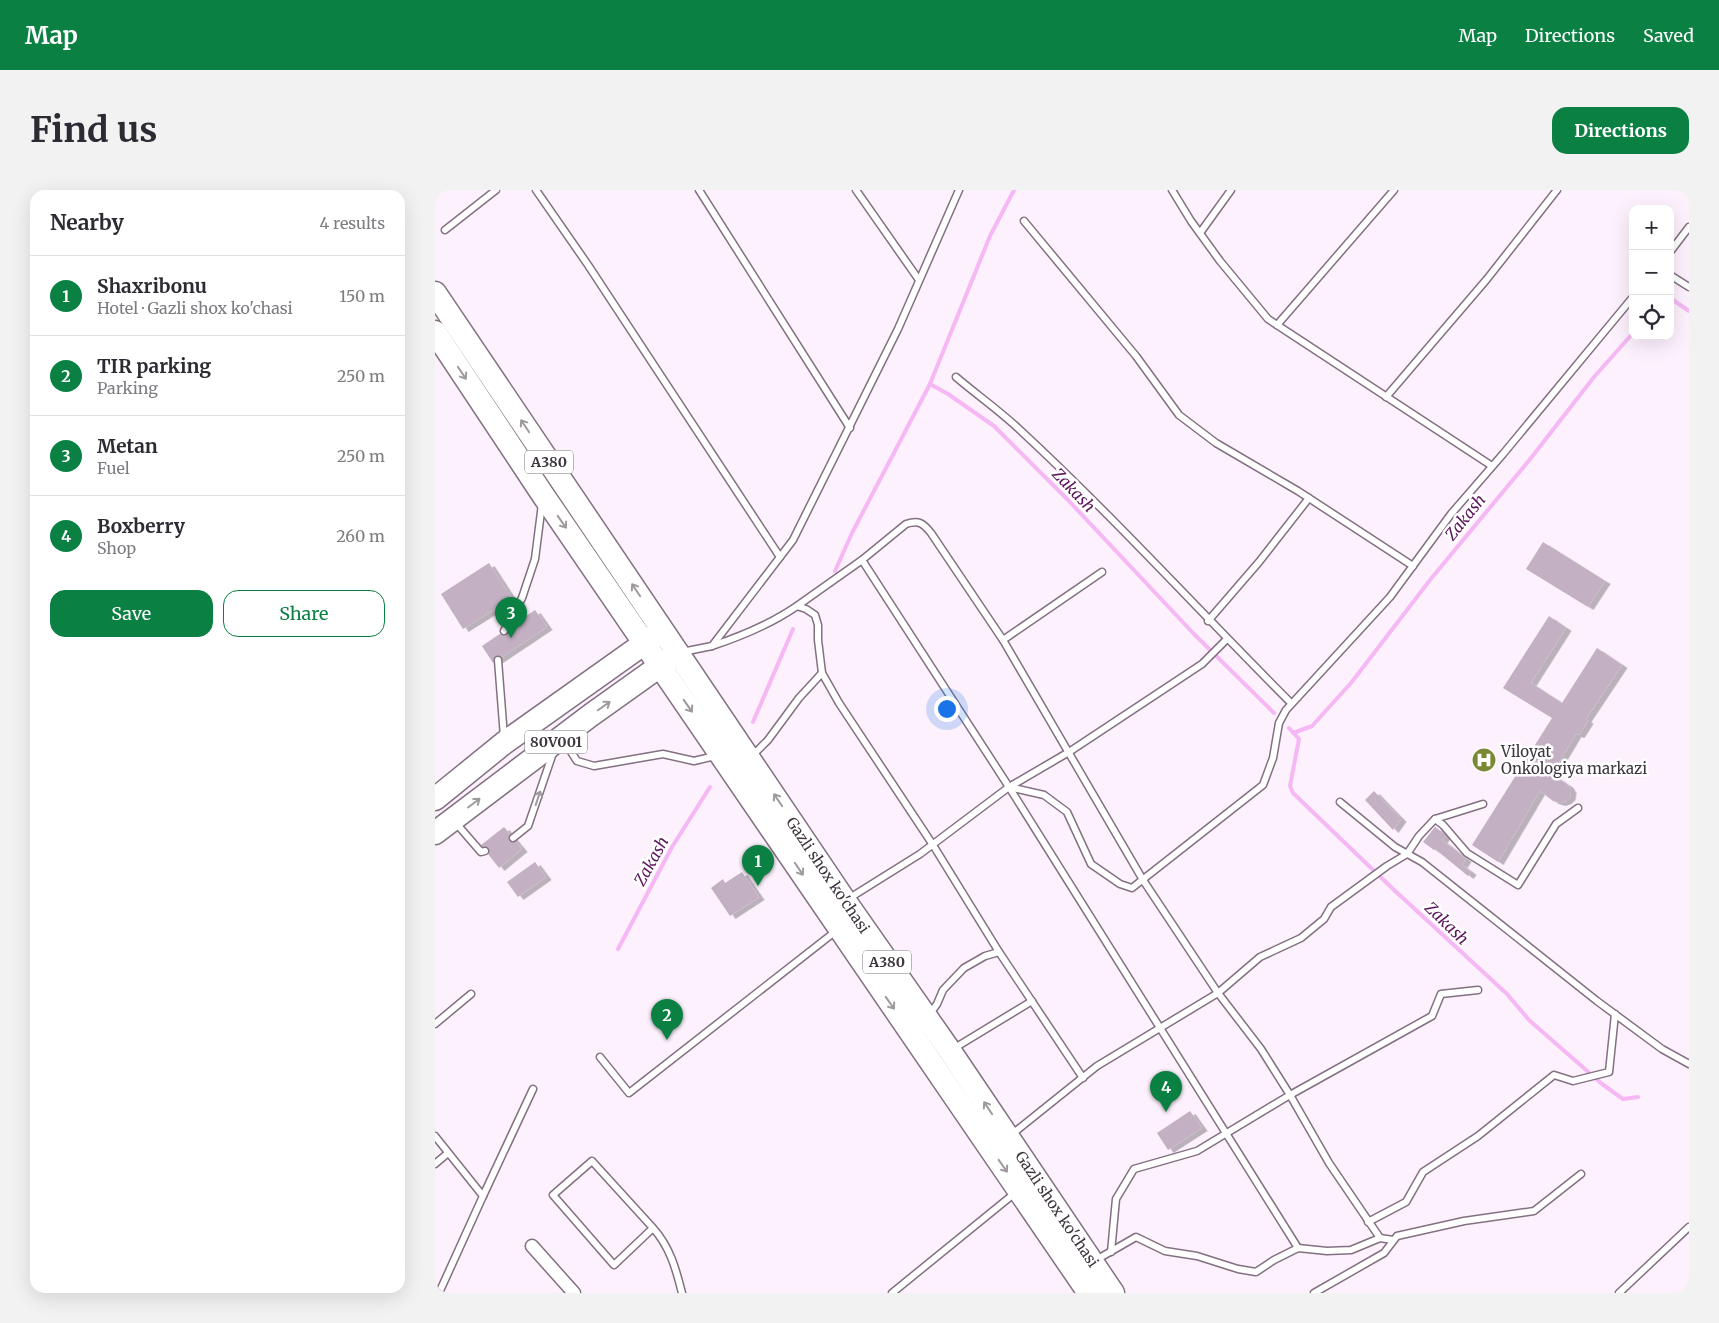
<!DOCTYPE html>
<html lang="en">
<head>
<meta charset="utf-8">
<style>
  body { margin:0; font-family:Merriweather,serif; background:#f2f2f3; color:#2b2b33 }
  .controls { position:absolute; right:15px; top:15px; display:grid; overflow:hidden; border-radius:10px; box-shadow:0 5px 20px #0002 }
  .controls button { width:45px; height:45px; display:grid; place-items:center; padding:0; border:0; border-bottom:1px solid #e1e1e2; background:#fff; color:#2b2b33; font:25px sans-serif }
  .you { position:absolute; left:511px; top:518px; width:18px; height:18px; margin:-12px; border:4px solid #fff; border-radius:50%; background:#1a73e8; box-shadow:0 0 0 8px #1a73e833 }
  .badge { display:grid; place-items:center; width:32px; height:32px; border-radius:50%; background:#0b8043; color:#fff; font-size:16px; font-weight:700 }
  .pin { position:absolute; translate:-50% -41px; filter:drop-shadow(0 1px 2px #0008) }
  .pin::after { content:''; position:absolute; top:26px; width:18px; height:15px; background:inherit; clip-path:polygon(0 0,100% 0,50% 100%) }
  .list { margin:0; padding:0; list-style:none }
  h2 { display:flex; justify-content:space-between; align-items:center; height:65px; margin:0; padding:0 20px; font-size:21px }
  h2 small { font-size:16px; font-weight:400; color:#7c7c81 }
  .list li { display:grid; grid-template-columns:32px 1fr auto; gap:15px; align-items:center; box-sizing:border-box; height:80px; padding:0 20px; border-top:1px solid #e1e1e2 }
  .list b { display:block; font-size:19px; white-space:nowrap }
  .list p { margin:0; font-size:16px; white-space:nowrap; color:#7c7c81 }
  .list em { font-size:16px; font-style:normal; color:#7c7c81 }
  .actions { display:flex; gap:10px; padding:15px 20px }
  .actions a { flex:1; padding:11px 0; border:1px solid #0b8043; border-radius:15px; text-align:center; font-size:18px; color:#0b8043 }
  .actions .main { background:#0b8043; color:#fff }
  .icon { flex:none; width:28px; height:28px; fill:none; stroke:currentColor; stroke-width:2; stroke-linecap:round; stroke-linejoin:round }
  .map { position:relative; flex:none; width:1254px; height:1103px; overflow:hidden; border-radius:15px }
  header { display:flex; align-items:center; gap:30px; box-sizing:border-box; height:70px; padding:0 25px; background:#0b8043; color:#fff }
  header strong { font-size:24px }
  nav { display:flex; gap:28px; margin-inline-start:auto; font-size:18px }
  .intro { display:flex; align-items:center; justify-content:space-between; box-sizing:border-box; height:120px; padding:0 30px }
  h1 { margin:0; font-size:35px }
  .button { padding:12px 22px; border-radius:15px; background:#0b8043; color:#fff; font-size:18px; font-weight:700 }
  main { display:flex; gap:30px; padding:0 30px }
  aside { flex:1; background:#fff; border-radius:15px; box-shadow:0 5px 20px #0002 }
  .map>svg:first-child { display:block }
  .lines { fill:none; stroke-linecap:round; stroke-linejoin:round }
  .stream { stroke:#f6b8f4; stroke-width:4 }
  .building { fill:#c4b0c3; filter:url(#shadow) }
  .lane-casing { stroke:#837082; stroke-width:9 }
  .street-casing { stroke:#837082; stroke-width:15 }
  .highway-casing { stroke:#837082; stroke-width:25 }
  .lane { stroke:#fff; stroke-width:6 }
  .street { stroke:#fff; stroke-width:12 }
  .highway { stroke:#fff; stroke-width:22 }
  .oneway { stroke:#9e9a9e }
  .labels { text-anchor:middle; dominant-baseline:central; stroke-width:5; stroke-linejoin:round; paint-order:stroke }
  .shield { fill:#fff; stroke:#787278; stroke-width:1 }
  .shield-label { font-size:14px; font-weight:bold; fill:#3e363e }
  .poi-label { font-size:15px; fill:#3e363e; stroke:#fff; text-anchor:start }
  .street-label { font-size:15px; fill:#3e363e; stroke:#fff }
  .water-label { font-size:16px; font-style:italic; fill:#5b155c; stroke:#fff }
</style>
</head>
<body>
<header>
<strong>Map</strong>
<nav><a>Map</a><a>Directions</a><a>Saved</a></nav>
</header>
<div class="intro"><h1>Find us</h1><a class="button">Directions</a></div>
<main>
<aside>
<h2>Nearby<small>4 results</small></h2>
<ul class="list">
<li><span class="badge">1</span><div><b>Shaxribonu</b><p>Hotel · Gazli shox ko'chasi</p></div><em>150 m</em></li>
<li><span class="badge">2</span><div><b>TIR parking</b><p>Parking</p></div><em>250 m</em></li>
<li><span class="badge">3</span><div><b>Metan</b><p>Fuel</p></div><em>250 m</em></li>
<li><span class="badge">4</span><div><b>Boxberry</b><p>Shop</p></div><em>260 m</em></li>
</ul>
<div class="actions"><a class="main">Save</a><a>Share</a></div>
</aside>
<div class="map">
<svg width="1254" height="1103" viewBox="0 0 1254 1103">
  <defs>
    <filter id="shadow"><feDropShadow dx="5.5" dy="3" stdDeviation="0" flood-color="#0004"/></filter>
  </defs>
  <rect width="100%" height="100%" fill="#fdf1fd"/>
  <g class="lines">
    <!-- stream -->
    <g class="stream">
      <polyline points="1235,111 1238,110 1254,121"/>
      <polyline points="495,194 513,204 559,236 633,310 759,444 839,523"/>
      <polyline points="400,381 417,343 495,194 555,46 579,0"/>
      <polyline points="318,532 358,439"/>
      <polyline points="854,538 864,549 855,596 858,603 958,699 1072,804 1094,830 1167,894 1188,909 1203,907"/>
      <polyline points="858,543 877,536 916,493 995,390 1096,268 1159,187 1198,143"/>
      <polyline points="183,759 237,657 275,597"/>
    </g>
  </g>
  <!-- building -->
  <g class="building">
    <polygon points="1108,352 1170,391 1153,417 1091,379"/>
    <polygon points="54,373 78,410 61,421 60,419 28,439 6,404"/>
    <polygon points="100,420 112,437 58,473 47,456"/>
    <polygon points="1114,426 1131,438 1096,493 1127,513 1162,458 1187,475 1151,529 1153,531 1144,545 1141,544 1117,584 1133,595 1136,600 1135,607 1131,611 1125,613 1118,611 1105,601 1063,672 1037,655 1117,528 1068,498"/>
    <polygon points="939,601 966,629 958,640 930,610"/>
    <polygon points="69,637 87,659 64,678 46,655"/>
    <polygon points="1000,637 1011,645 1007,650 1031,669 1027,675 1036,682 1033,686 1000,659 999,660 988,652"/>
    <polygon points="100,672 111,687 83,707 72,692"/>
    <polygon points="307,682 324,707 295,726 276,698 288,689 290,693"/>
    <polygon points="755,921 767,938 733,960 722,943"/>
  </g>
  <g class="lines">
    <defs>
      <g id="lane">
        <polyline points="101,0 153,75 345,367"/>
        <polyline points="264,0 415,238"/>
        <polyline points="421,0 484,90"/>
        <polyline points="737,0 756,31 785,71 833,129 1057,276"/>
        <polyline points="589,31 701,166 744,225 781,253 863,301 978,376"/>
        <polyline points="10,40 61,0"/>
        <polyline points="765,43 796,0"/>
        <polyline points="1235,62 1254,37"/>
        <polyline points="1235,85 1254,97"/>
        <polyline points="842,135 959,0"/>
        <path d="M521 187C542 205 565 221 585 240 679 327 766 423 856 513"/>
        <polyline points="951,207 1052,89 1122,0"/>
        <polyline points="427,370 574,597 863,1058"/>
        <path d="M362 416 427 370 471 334C484 330 488 333 496 343L568 450 667 382"/>
        <polyline points="773,431 824,372 874,308"/>
        <polyline points="69,441 87,408 100,369 107,314"/>
        <polyline points="568,450 708,690 783,803 826,859 855,905 894,973 945,1048"/>
        <path d="M277 456C307 446 336 434 362 416L371 419 380 425 383 435V450L387 483 404 513 498 655 564 762 648 888"/>
        <polyline points="247,462 277,456 358,350 463,139 524,0"/>
        <polyline points="63,470 69,547"/>
        <polyline points="129,551 142,571 159,576 228,564 259,571 280,566"/>
        <polyline points="317,566 333,550 364,508 387,483"/>
        <polyline points="574,597 634,562 767,474 792,449"/>
        <polyline points="905,612 960,657 987,672 1162,811 1227,859 1254,874"/>
        <polyline points="1000,629 1008,635 1032,663 1083,695 1121,634 1143,618"/>
        <polyline points="20,632 46,662 50,661"/>
        <polyline points="78,648 93,636 118,563"/>
        <polyline points="413,709 485,664 574,597 609,605 632,622 656,674 685,694 697,698 828,595 838,568 844,533 851,520 955,407 1016,324 1068,264 1198,107"/>
        <polyline points="494,825 502,814 508,800 529,778 550,766 564,762"/>
        <polyline points="0,834 36,804"/>
        <polyline points="518,859 597,811"/>
        <polyline points="165,867 194,903 401,741"/>
        <polyline points="576,945 662,876 783,803 825,767 866,748 889,729 896,717 952,676 972,664 984,646 1000,629 1048,614"/>
        <polyline points="0,946 48,1006 98,899"/>
        <polyline points="0,974 13,963"/>
        <polyline points="933,1032 971,1012 988,982 1043,946 1119,885 1138,891 1174,882 1180,824"/>
        <path d="M218 1038 179 1075 118 1005 157 971 218 1038C235 1057 241 1079 247 1103"/>
        <polyline points="676,1062 681,1009 699,979 762,961 855,905 997,826 1006,804 1043,800"/>
        <polyline points="661,1070 701,1047 730,1061 762,1066 803,1079 821,1082 839,1070 863,1058 892,1061 916,1060 945,1048 958,1050"/>
        <polyline points="4,1103 48,1006"/>
        <polyline points="457,1103 580,1003"/>
        <polyline points="879,1103 949,1063 962,1046 1029,1031 1099,1021 1146,984"/>
        <polyline points="1184,1103 1254,1037"/>
      </g>
      <polyline id="street" points="97,1056 139,1103"/>
      <g id="highway">
        <polyline points="0,103 410,711 515,861 678,1103"/>
        <polyline points="0,142 108,305 654,1103"/>
        <polyline points="0,609 69,553 221,445"/>
        <polyline points="0,643 156,525 236,468"/>
      </g>
    </defs>
    <!-- lane casing -->
    <use href="#lane" class="lane-casing"/>
    <!-- street casing -->
    <use href="#street" class="street-casing"/>
    <!-- highway casing -->
    <use href="#highway" class="highway-casing"/>
    <!-- lane -->
    <use href="#lane" class="lane"/>
    <!-- street -->
    <use href="#street" class="street"/>
    <!-- highway -->
    <use href="#highway" class="highway"/>
  </g>
  <!-- one-way arrows -->
  <defs><path id="oneway-shaft" d="M-6 0H5M1.5-3L5.5 0L1.5 3" fill="none" stroke-width="1.6" stroke-linecap="round" stroke-linejoin="round" transform="scale(1.25)"/></defs>
  <g class="oneway">
    <use href="#oneway-shaft" transform="translate(27 183) rotate(56)"/>
    <use href="#oneway-shaft" transform="translate(90 236) rotate(-124)"/>
    <use href="#oneway-shaft" transform="translate(127 332) rotate(55)"/>
    <use href="#oneway-shaft" transform="translate(201 400) rotate(-124)"/>
    <use href="#oneway-shaft" transform="translate(169 516) rotate(-35)"/>
    <use href="#oneway-shaft" transform="translate(253 516) rotate(55)"/>
    <use href="#oneway-shaft" transform="translate(103 608) rotate(-72)"/>
    <use href="#oneway-shaft" transform="translate(343 610) rotate(-124)"/>
    <use href="#oneway-shaft" transform="translate(39 613) rotate(-37)"/>
    <use href="#oneway-shaft" transform="translate(364 679) rotate(56)"/>
    <use href="#oneway-shaft" transform="translate(455 813) rotate(55)"/>
    <use href="#oneway-shaft" transform="translate(553 918) rotate(-124)"/>
    <use href="#oneway-shaft" transform="translate(568 976) rotate(55)"/>
  </g>
  <!-- icons -->
  <defs>
    <symbol id="hospital-disc" viewBox="-11 -11 22 22"><circle r="9.5" fill="#7b8836" stroke="#fff"/><path d="M-5-5h3v3.5h4V-5h3V5h-3V1.5h-4V5h-3Z" fill="#fff"/></symbol>
  </defs>
  <g fill-rule="evenodd">
    <use href="#hospital-disc" x="1035" y="556" width="28" height="28"/>
  </g>
  <g class="labels">
    <!-- shield labels -->
    <g class="shield">
      <rect x="90" y="260.5" width="48" height="23" rx="4"/>
      <rect x="90" y="540.5" width="62" height="23" rx="4"/>
      <rect x="428" y="760.5" width="48" height="23" rx="4"/>
    </g>
    <g class="shield-label">
      <text x="114" y="272">A380</text>
      <text x="121" y="552">80V001</text>
      <text x="452" y="772">A380</text>
    </g>
    <!-- poi labels -->
    <g class="poi-label">
      <text x="1066" y="561">Viloyat<tspan x="1066" dy="17">Onkologiya markazi</tspan></text>
    </g>
    <!-- street labels -->
    <g class="street-label">
      <text transform="translate(393 685) rotate(56)">Gazli shox ko'chasi</text>
      <text transform="translate(622 1019) rotate(56)">Gazli shox ko'chasi</text>
    </g>
    <!-- water labels -->
    <g class="water-label">
      <text transform="translate(639 300) rotate(46)">Zakash</text>
      <text transform="translate(1030 327) rotate(-51)">Zakash</text>
      <text transform="translate(216 671) rotate(-61)">Zakash</text>
      <text transform="translate(1012 733) rotate(44)">Zakash</text>
    </g>
  </g>
</svg>
<div class="controls">
<button>+</button>
<button>−</button>
<button><svg class="icon" aria-label="locate" viewBox="0 0 24 24"><circle cx="12" cy="12" r="6"/><path d="M12 2v4M12 18v4M2 12h4M18 12h4"/></svg></button>
</div>
<div class="you"></div>
<div class="pin badge" style="left:323px;top:696px">1</div>
<div class="pin badge" style="left:232px;top:850px">2</div>
<div class="pin badge" style="left:76px;top:448px">3</div>
<div class="pin badge" style="left:731px;top:922px">4</div>
</div>
</main>
</body>
</html>
